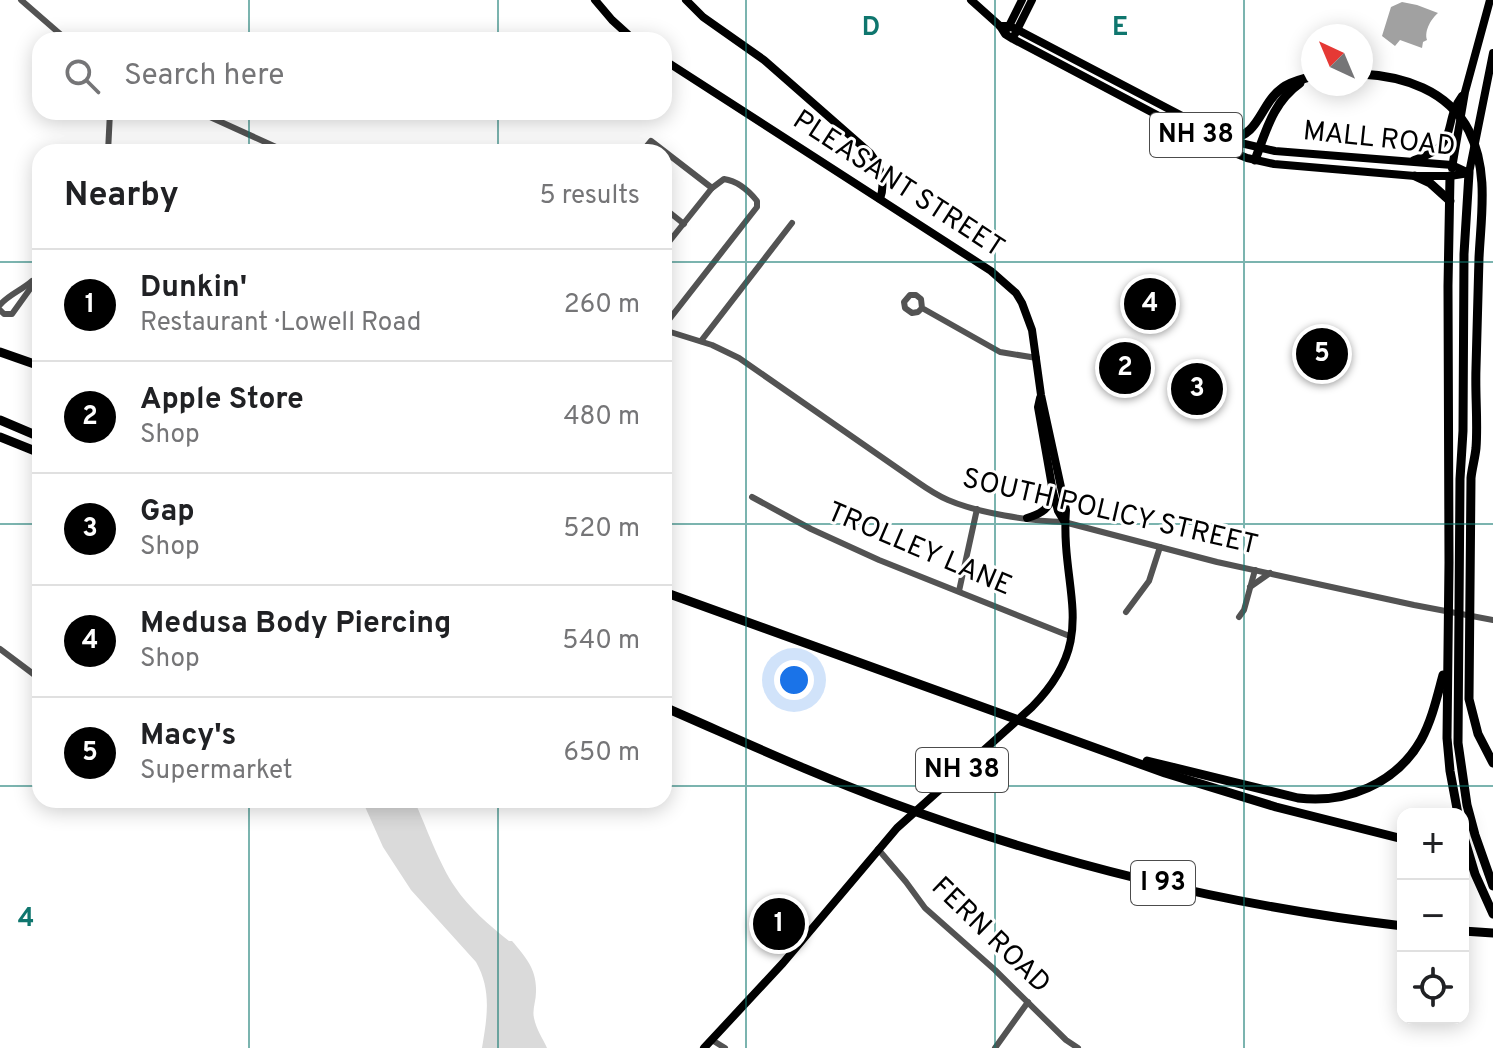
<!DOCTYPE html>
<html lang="en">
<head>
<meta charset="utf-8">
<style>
  body { margin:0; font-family:Overpass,sans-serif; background:#f6f6f6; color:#202124 }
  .controls { position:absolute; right:24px; bottom:24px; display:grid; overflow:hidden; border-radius:16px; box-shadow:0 4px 20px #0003 }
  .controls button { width:72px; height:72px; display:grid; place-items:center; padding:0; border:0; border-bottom:2px solid #e0e0e0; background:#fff; color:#202124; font:40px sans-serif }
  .compass { position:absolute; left:1301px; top:24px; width:72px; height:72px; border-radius:50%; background:#fff; box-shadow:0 4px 20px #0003; rotate:316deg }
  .you { position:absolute; left:794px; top:680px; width:28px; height:28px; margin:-20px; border:6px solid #fff; border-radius:50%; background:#1a73e8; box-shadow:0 0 0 12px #1a73e833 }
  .badge { display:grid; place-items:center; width:52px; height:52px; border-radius:50%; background:#000; color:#fff; font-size:26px; font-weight:700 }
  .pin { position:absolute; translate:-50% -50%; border:4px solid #fff; box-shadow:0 2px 8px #0006 }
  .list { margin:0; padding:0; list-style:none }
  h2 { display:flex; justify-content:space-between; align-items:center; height:104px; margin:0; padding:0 32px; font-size:34px }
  h2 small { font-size:26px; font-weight:400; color:#757577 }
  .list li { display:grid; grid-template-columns:52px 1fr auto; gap:24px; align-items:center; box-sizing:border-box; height:112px; padding:0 32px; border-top:2px solid #e0e0e0 }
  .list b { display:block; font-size:30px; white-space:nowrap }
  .list p { margin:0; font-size:26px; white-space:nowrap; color:#757577 }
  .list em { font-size:26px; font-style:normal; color:#757577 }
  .icon { flex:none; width:44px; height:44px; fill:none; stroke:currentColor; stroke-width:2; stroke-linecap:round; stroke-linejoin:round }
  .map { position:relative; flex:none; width:1493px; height:1048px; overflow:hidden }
  .search { position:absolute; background:#fff; box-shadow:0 4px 20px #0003; left:32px; top:32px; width:640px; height:88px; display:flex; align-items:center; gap:20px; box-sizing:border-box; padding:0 28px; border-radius:24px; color:#757577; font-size:30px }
  .panel { position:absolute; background:#fff; box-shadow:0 4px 20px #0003; left:32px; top:144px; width:640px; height:664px; border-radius:24px }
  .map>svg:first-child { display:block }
  .green { fill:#dadada }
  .water { fill:#a1a1a1 }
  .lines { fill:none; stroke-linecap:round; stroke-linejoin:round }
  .minor { stroke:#535353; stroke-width:6 }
  .major { stroke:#000; stroke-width:8 }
  .highway { stroke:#000; stroke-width:9 }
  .grid { fill:none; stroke:#0f766e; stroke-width:2; stroke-opacity:0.55 }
  .labels { text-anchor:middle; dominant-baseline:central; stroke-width:6; stroke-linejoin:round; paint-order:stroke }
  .shield { fill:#fff; stroke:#4c4c4c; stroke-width:2 }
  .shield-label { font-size:26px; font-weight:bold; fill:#000 }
  .street-label { font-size:28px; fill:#000; stroke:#fff }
  .grid-label { font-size:26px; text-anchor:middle; font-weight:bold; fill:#0f766e; stroke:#fff; stroke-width:6; stroke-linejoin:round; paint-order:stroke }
</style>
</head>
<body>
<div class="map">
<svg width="1493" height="1048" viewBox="0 0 1493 1048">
  <rect width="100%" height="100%" fill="#fff"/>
  <!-- green -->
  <path class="green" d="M362 800H414C426 826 439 864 455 887 469 908 489 925 509 941H512C526 957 537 970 536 992 536 1001 532 1010 534 1018 536 1029 543 1039 547 1048H482C487 1018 492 990 476 962L411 890 383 847Z"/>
  <!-- water -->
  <path class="water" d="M1402 2 1417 5 1438 13C1432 18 1424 30 1427 40L1423 42 1422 48 1400 40 1395 46 1382 36 1391 7Z"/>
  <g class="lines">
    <!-- minor -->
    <g class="minor">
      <polyline points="21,0 67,40"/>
      <polyline points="199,112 287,152"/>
      <polyline points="108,152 110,112"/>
      <polyline points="642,152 651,141 712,188 664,248"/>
      <polyline points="664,208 684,224"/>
      <path d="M0 305C8 295 22 290 32 281"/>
      <polyline points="922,308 918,312 912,313 905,308 904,302 910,295 916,295 921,299 922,308 1000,352 1037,358"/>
      <polyline points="0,310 4,314 12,314 40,275"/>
      <path d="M664 326 757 207V201C749 191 737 181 724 179L712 188"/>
      <path d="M664 330 712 345 739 358 916 481C926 488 936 495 948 500 978 513 1030 521 1064 522L1217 562 1414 605 1493 620"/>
      <polyline points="701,341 792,223"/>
      <polyline points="752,497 811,529 879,560 1072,637"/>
      <polyline points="1250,587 1270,573"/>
      <polyline points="959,591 977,509"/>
      <polyline points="1126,612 1149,581 1160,547"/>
      <polyline points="1239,617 1244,610 1255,570"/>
      <polyline points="0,649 40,679"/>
      <polyline points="175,800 185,803 192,800"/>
      <polyline points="878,849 906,882 925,908 995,970 1066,1040 1078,1048"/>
      <polyline points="712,1040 725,1048"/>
      <polyline points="995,1048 1028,1002"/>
    </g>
    <!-- major -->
    <g class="major">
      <polyline points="595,0 612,20 634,40"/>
      <path d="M686 0 703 17 764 60 870 153C881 167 886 182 880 199"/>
      <polyline points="971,0 1000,26 1005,34 1013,39 1210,143 1247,158 1274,164 1415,176 1450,176 1469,173"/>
      <polyline points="1000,26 1009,26 1018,30 1228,140 1275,151 1452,165 1467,172"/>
      <polyline points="1008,28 1022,0"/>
      <polyline points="1015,34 1032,0"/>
      <path d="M664 60 991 271 1016 293 1022 303 1032 330 1041 395 1066 510C1060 592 1101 637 1032 707L897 828 783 963 704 1048"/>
      <path d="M1414 160C1462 145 1441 124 1462 96"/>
      <polyline points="1452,168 1465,92 1490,0"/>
      <polyline points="1469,173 1493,53"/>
      <polyline points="1040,398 1038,407 1053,492 1058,511 1064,521"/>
      <path d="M1027 518C1041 514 1051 508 1053 493"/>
    </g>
    <!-- highway -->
    <g class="highway">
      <path d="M1361 74C1403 76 1448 90 1469 131 1489 171 1481 216 1479 258 1478 295 1477 332 1476 368 1475 395 1478 422 1476 448 1475 458 1472 468 1471 478L1469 699 1478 734 1493 763"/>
      <path d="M1228 140C1261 135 1259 105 1282 88 1291 81 1303 79 1313 76"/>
      <path d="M1255 160C1266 131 1273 102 1300 83"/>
      <polyline points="1469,173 1464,254 1463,431 1460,479 1458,743 1467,805 1475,835 1493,886"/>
      <polyline points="1415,176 1430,183 1450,201"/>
      <polyline points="1450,176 1448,286 1449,562 1447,738 1450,771 1458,814"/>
      <polyline points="0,352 40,366"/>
      <polyline points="0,420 40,437"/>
      <polyline points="0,437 40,453"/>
      <polyline points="664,592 1165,773 1276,807 1403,839"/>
      <path d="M664 707C740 740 815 775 892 803 1057 864 1229 906 1403 926"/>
      <path d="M1147 761 1298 798C1346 804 1396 784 1421 740 1432 720 1437 697 1443 675"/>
      <polyline points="1463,834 1475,874 1493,914"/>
      <polyline points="1463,931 1493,933"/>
    </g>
  </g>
  <!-- grid -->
  <path class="grid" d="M249 0V40M498 0V40M746 0V1048M995 0V1048M1244 0V1048M249 112V152M498 112V152M0 262H40M664 262H1493M0 524H40M664 524H1493M0 786H40M664 786H1493M249 800V1048M498 800V1048"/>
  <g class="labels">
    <!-- shield labels -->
    <g class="shield">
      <rect x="1150" y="113" width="92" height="44" rx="6"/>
      <rect x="916" y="748" width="92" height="44" rx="6"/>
      <rect x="1131" y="861" width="64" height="44" rx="6"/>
    </g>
    <g class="shield-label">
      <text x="1196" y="135">NH 38</text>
      <text x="962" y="770">NH 38</text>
      <text x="1163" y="883">I 93</text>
    </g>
    <!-- street labels -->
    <g class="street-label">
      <text transform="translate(1379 140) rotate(6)">MALL ROAD</text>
      <text transform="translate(898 185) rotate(33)">PLEASANT STREET</text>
      <text transform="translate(1110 513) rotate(13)">SOUTH POLICY STREET</text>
      <text transform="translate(919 550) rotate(23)">TROLLEY LANE</text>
      <text transform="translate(990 936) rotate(44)">FERN ROAD</text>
    </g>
  </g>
  <g class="grid-label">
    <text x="871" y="35">D</text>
    <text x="1120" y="35">E</text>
    <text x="26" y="926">4</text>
  </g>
</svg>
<div class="controls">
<button>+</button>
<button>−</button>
<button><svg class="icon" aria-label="locate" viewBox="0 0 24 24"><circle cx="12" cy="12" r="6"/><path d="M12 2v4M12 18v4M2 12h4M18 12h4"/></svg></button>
</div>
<svg class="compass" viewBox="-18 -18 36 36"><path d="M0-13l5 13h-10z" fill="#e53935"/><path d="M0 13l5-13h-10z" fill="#757577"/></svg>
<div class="you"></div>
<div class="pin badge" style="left:779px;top:924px">1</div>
<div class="pin badge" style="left:1125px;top:368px">2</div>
<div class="pin badge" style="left:1197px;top:389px">3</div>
<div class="pin badge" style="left:1150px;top:304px">4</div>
<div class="pin badge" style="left:1322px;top:354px">5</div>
<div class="search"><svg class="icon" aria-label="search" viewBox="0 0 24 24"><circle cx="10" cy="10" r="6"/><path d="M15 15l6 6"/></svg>Search here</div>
<section class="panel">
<h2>Nearby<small>5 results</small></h2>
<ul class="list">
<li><span class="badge">1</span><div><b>Dunkin'</b><p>Restaurant · Lowell Road</p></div><em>260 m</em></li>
<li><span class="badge">2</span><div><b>Apple Store</b><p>Shop</p></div><em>480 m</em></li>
<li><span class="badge">3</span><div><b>Gap</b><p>Shop</p></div><em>520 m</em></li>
<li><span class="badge">4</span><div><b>Medusa Body Piercing</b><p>Shop</p></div><em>540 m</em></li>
<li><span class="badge">5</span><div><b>Macy's</b><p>Supermarket</p></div><em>650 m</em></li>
</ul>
</section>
</div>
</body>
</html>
